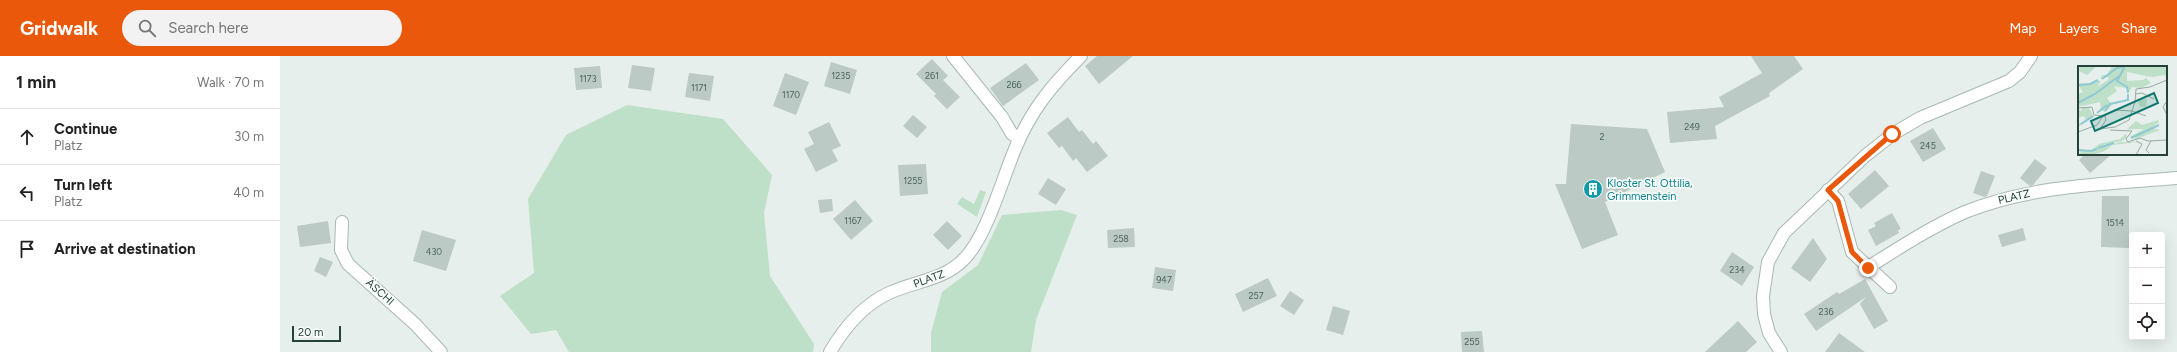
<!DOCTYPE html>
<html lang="en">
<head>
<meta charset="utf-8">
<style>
  body { margin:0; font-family:Figtree,sans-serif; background:#f2f2f2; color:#222 }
  .controls { position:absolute; right:12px; bottom:12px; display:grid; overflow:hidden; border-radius:4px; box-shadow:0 4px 16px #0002 }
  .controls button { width:36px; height:36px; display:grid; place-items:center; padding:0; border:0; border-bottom:1px solid #e0e0e0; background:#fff; color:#222; font:20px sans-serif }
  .scale { position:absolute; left:12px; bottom:10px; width:49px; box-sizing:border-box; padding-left:4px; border:2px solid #24423a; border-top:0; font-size:11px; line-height:14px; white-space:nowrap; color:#24423a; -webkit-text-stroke:3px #f7fbf9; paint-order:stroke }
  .stop { position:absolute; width:12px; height:12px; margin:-9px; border:3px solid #ea580c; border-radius:50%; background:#fff }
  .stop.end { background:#ea580c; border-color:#fff; box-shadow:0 1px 4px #0008 }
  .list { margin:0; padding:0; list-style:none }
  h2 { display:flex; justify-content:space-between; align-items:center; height:52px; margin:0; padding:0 16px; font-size:17px }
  h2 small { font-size:13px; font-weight:400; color:#767676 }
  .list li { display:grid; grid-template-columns:26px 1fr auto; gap:12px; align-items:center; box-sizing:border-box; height:56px; padding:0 16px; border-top:1px solid #e0e0e0 }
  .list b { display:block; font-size:15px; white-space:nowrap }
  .list p { margin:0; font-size:13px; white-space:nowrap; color:#767676 }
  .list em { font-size:13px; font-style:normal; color:#767676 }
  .icon { flex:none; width:22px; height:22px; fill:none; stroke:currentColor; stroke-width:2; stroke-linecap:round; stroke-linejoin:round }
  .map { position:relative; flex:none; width:1897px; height:296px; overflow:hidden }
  header { display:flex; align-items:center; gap:24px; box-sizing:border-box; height:56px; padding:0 20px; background:#ea580c; color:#fff }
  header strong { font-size:19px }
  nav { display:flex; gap:22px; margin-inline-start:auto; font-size:14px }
  .search { width:280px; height:36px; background:#f2f2f2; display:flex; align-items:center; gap:10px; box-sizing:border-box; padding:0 14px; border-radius:22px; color:#767676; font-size:15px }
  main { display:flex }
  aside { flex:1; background:#fff }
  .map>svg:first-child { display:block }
  .green { fill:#bfe0c8 }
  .building { fill:#bbcac4 }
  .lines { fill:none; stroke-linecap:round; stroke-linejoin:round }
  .minor-casing { stroke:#a8b8b2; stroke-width:14 }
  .tertiary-casing { stroke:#a8b8b2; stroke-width:14 }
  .minor { stroke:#fff; stroke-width:12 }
  .tertiary { stroke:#fff; stroke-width:12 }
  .route { stroke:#ea580c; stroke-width:5 }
  .labels { text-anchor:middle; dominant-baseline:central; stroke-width:3.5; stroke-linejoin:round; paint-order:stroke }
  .number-label { font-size:9px; fill:#4a645c }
  .culture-label { font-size:11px; fill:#0d838f; stroke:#f7fbf9; text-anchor:start }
  .street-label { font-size:11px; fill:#24423a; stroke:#f7fbf9 }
  .inset-river { fill:none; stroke:#8ec9d4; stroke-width:2 }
  .inset-road { fill:none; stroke:#98aaa4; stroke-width:1 }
  .view { fill:#0f766e; fill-opacity:0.15; stroke:#0f766e; stroke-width:2 }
  .inset-edge { fill:none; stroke:#24423a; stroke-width:2 }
</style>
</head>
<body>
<header>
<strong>Gridwalk</strong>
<div class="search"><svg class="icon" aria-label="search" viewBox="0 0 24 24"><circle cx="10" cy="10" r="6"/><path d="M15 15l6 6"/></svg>Search here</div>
<nav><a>Map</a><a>Layers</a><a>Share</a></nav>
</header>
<main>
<aside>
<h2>1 min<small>Walk · 70 m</small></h2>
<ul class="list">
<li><svg class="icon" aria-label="ahead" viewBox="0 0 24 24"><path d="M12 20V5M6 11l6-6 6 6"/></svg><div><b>Continue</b><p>Platz</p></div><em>30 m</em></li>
<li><svg class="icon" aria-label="left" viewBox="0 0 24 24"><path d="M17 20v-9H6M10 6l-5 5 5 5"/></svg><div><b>Turn left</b><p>Platz</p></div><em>40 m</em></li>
<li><svg class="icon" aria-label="arrive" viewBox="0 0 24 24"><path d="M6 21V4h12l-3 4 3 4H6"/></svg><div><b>Arrive at destination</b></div></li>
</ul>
</aside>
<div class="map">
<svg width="1897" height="296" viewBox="0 0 1897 296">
  <rect width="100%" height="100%" fill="#e6efeb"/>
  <!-- green -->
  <g class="green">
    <polygon points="347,49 443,63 492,119 484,157 490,220 534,288 533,296 289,296 276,274 251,278 220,240 254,217 248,143 286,79"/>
    <polygon points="700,134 706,136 697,161 677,148 682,141 694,148"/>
    <polygon points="781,154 797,159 756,264 751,296 651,296 651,277 662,236 698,209 722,159"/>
  </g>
  <!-- building -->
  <g class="building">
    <polygon points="817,0 853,0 819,28 805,10"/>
    <polygon points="1471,0 1514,0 1523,13 1489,37 1490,40 1435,70 1437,83 1390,87 1387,56 1444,51 1439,41 1482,17"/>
    <polygon points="652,3 668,20 663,24 680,41 667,53 654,40 656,38 636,18"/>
    <polygon points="551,6 577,14 570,38 544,30"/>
    <polygon points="746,7 759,24 723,50 710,32"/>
    <polygon points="352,9 375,12 371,35 348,32"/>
    <polygon points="320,10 322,32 296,34 294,12"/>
    <polygon points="409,17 434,20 430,45 405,41"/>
    <polygon points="505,17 529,26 516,59 493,50"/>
    <polygon points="633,59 647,71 637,82 623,70"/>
    <polygon points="788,61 799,76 802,74 813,88 816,85 828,100 807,116 796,102 793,105 782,90 779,92 767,77"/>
    <polygon points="549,66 561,90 552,94 558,105 536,116 524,93 534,88 528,76"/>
    <polygon points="1291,68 1367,73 1385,116 1325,146 1338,179 1302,193 1275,128 1286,128"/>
    <polygon points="1653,72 1666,93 1643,106 1630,85"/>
    <polygon points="1805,98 1832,98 1810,117 1799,104"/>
    <polygon points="1755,103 1767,112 1753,129 1750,130 1740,122"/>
    <polygon points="646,108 648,138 620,140 618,109"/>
    <polygon points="1595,114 1609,130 1581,153 1568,138"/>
    <polygon points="1701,115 1715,120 1707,140 1704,141 1693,137"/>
    <polygon points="768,122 786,133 776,149 758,138"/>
    <polygon points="1822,140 1849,140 1849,192 1821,191"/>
    <polygon points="552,143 553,155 540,157 538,144"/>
    <polygon points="575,144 593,165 571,184 553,163"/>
    <polygon points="1612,157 1621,173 1618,174 1619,177 1596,190 1588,174 1596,170 1594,167"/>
    <polygon points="48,165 51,187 20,191 17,170"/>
    <polygon points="667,165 682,180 668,194 653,179"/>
    <polygon points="854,172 855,191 828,192 827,174"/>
    <polygon points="1743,172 1746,184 1722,191 1718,179"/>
    <polygon points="142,174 176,184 166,215 133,205"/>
    <polygon points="1533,182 1547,203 1530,226 1511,212"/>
    <polygon points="1452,196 1474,211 1462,230 1440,215"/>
    <polygon points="40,201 53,206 46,221 34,215"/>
    <polygon points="875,211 896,214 893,235 872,232"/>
    <polygon points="988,222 997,240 963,256 955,238"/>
    <polygon points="1585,223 1608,265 1594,273 1580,248 1586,241 1536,275 1524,258 1557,236 1559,238"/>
    <polygon points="1010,235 1024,244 1014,259 1000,250"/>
    <polygon points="1053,250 1070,255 1063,279 1046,274"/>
    <polygon points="1458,265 1477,286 1466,296 1425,296"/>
    <polygon points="1202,275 1204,296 1182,296 1181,276"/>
    <polygon points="1559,277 1585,296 1545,296"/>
  </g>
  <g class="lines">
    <defs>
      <g id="minor">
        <polyline points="673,0 722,61 732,78 739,82"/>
        <polyline points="1548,134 1558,145 1572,196 1610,231"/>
        <polyline points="62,166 61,194 68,208 135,268 161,296"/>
        <path d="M1587 212C1619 192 1651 171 1685 156 1752 129 1826 128 1897 122"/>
      </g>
      <g id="tertiary">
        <path d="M550 296C564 272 583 249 609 237 635 225 665 224 685 202 707 179 722 124 735 93 751 54 772 29 801 0"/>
        <polyline points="1501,296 1489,277 1484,258 1483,240 1488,206 1504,177 1585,100 1613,78 1640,62 1729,25 1740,16 1751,0"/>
      </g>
    </defs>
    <!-- minor casing -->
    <use href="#minor" class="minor-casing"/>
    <!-- tertiary casing -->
    <use href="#tertiary" class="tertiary-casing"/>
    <!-- minor -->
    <use href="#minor" class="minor"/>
    <!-- tertiary -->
    <use href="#tertiary" class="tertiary"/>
  </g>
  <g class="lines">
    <!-- route -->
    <polyline class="route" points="1588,212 1572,196 1558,145 1548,134 1612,78"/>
  </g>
  <!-- icons -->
  <defs>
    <symbol id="building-disc" viewBox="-11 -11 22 22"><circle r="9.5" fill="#0f9aa8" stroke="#f7fbf9"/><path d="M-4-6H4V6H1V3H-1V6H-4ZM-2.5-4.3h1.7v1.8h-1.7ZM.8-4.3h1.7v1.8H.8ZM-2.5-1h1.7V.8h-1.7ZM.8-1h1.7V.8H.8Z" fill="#fff"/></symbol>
  </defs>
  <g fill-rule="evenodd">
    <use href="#building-disc" x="1302" y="122" width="22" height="22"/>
  </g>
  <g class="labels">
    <!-- number labels -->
    <g class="number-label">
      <text x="561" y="19">1235</text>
      <text x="652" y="19">261</text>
      <text x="308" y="22">1173</text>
      <text x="734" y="28">266</text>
      <text x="419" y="31">1171</text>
      <text x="511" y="38">1170</text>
      <text x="1412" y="70">249</text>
      <text x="1322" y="80">2</text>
      <text x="1648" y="89">245</text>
      <text x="633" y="124">1255</text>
      <text x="573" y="164">1167</text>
      <text x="1835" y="166">1514</text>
      <text x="841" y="182">258</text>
      <text x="154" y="195">430</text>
      <text x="1457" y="213">234</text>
      <text x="884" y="223">947</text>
      <text x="976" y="239">257</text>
      <text x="1546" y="255">236</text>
      <text x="1192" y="285">255</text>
    </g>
    <!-- culture labels -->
    <g class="culture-label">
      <text x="1327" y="127">Kloster St. Ottilia,<tspan x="1327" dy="13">Grimmenstein</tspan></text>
    </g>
    <!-- street labels -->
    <g class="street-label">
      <text transform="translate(1734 141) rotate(-13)">PLATZ</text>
      <text transform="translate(649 223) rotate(-20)">PLATZ</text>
      <text transform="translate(100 236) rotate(42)">ÄSCHI</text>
    </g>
  </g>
  <!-- overview -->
  <g transform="translate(1798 10)">
    <rect width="89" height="89" fill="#e6efeb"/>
    <path d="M19 0 9 9 1 5 2 0ZM34 0H89V12L87 9 73 11 49 6V15L65 14 68 12 73 17 63 22 54 21 51 26 48 22 36 20 39 25 29 32 34 39 27 46 23 44 22 36 0 41V28L5 26 0 19 3 17 11 18 18 14 23 15 19 21 30 14 31 11 22 13 24 9H29ZM58 30 60 33H69L68 41H62ZM11 41 16 51 0 61V58L8 54 6 50 0 52V43L3 45 4 42ZM80 54 81 56 73 62 82 64 55 74 58 71H52L66 63H49L58 55 64 59ZM48 68 49 71 44 75 25 79 26 81 42 76H61L34 79 27 85 14 89H0L3 86 0 83 12 85 21 78 42 73Z" fill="#bfe0c8"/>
    <path class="inset-river" d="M47 0 39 15 49 21 50 27M24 13 39 2 48 0M1 19 12 18 20 14M0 37 17 28 41 10M27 45 32 38 50 34V28M19 47 29 39M3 58 15 50M53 72 81 59M20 82 36 77M0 84 13 85 19 83"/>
    <path class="inset-road" d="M58 28 64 27 76 33M89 35 85 41 89 49M0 42 14 41 16 49 27 50 28 54 22 63M36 44 54 45M54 45 68 50M22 63 37 61 51 54 57 36 58 23 72 21 89 14M32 64 54 65 48 73 50 76M0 66 19 59 25 50M50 76 62 72 70 75 89 74M71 87 68 84 73 75M58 89 64 78 58 75"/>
    <path class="view" d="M76 27 80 37 17 65 13 55Z"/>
    <rect width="89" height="89" class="inset-edge"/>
  </g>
</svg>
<div class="controls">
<button>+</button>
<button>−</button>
<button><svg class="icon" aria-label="locate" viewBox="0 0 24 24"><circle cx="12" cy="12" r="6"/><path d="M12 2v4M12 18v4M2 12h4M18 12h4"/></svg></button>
</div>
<div class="scale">20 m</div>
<div class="stop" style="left:1612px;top:78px"></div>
<div class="stop end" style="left:1588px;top:212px"></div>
</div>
</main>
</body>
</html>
